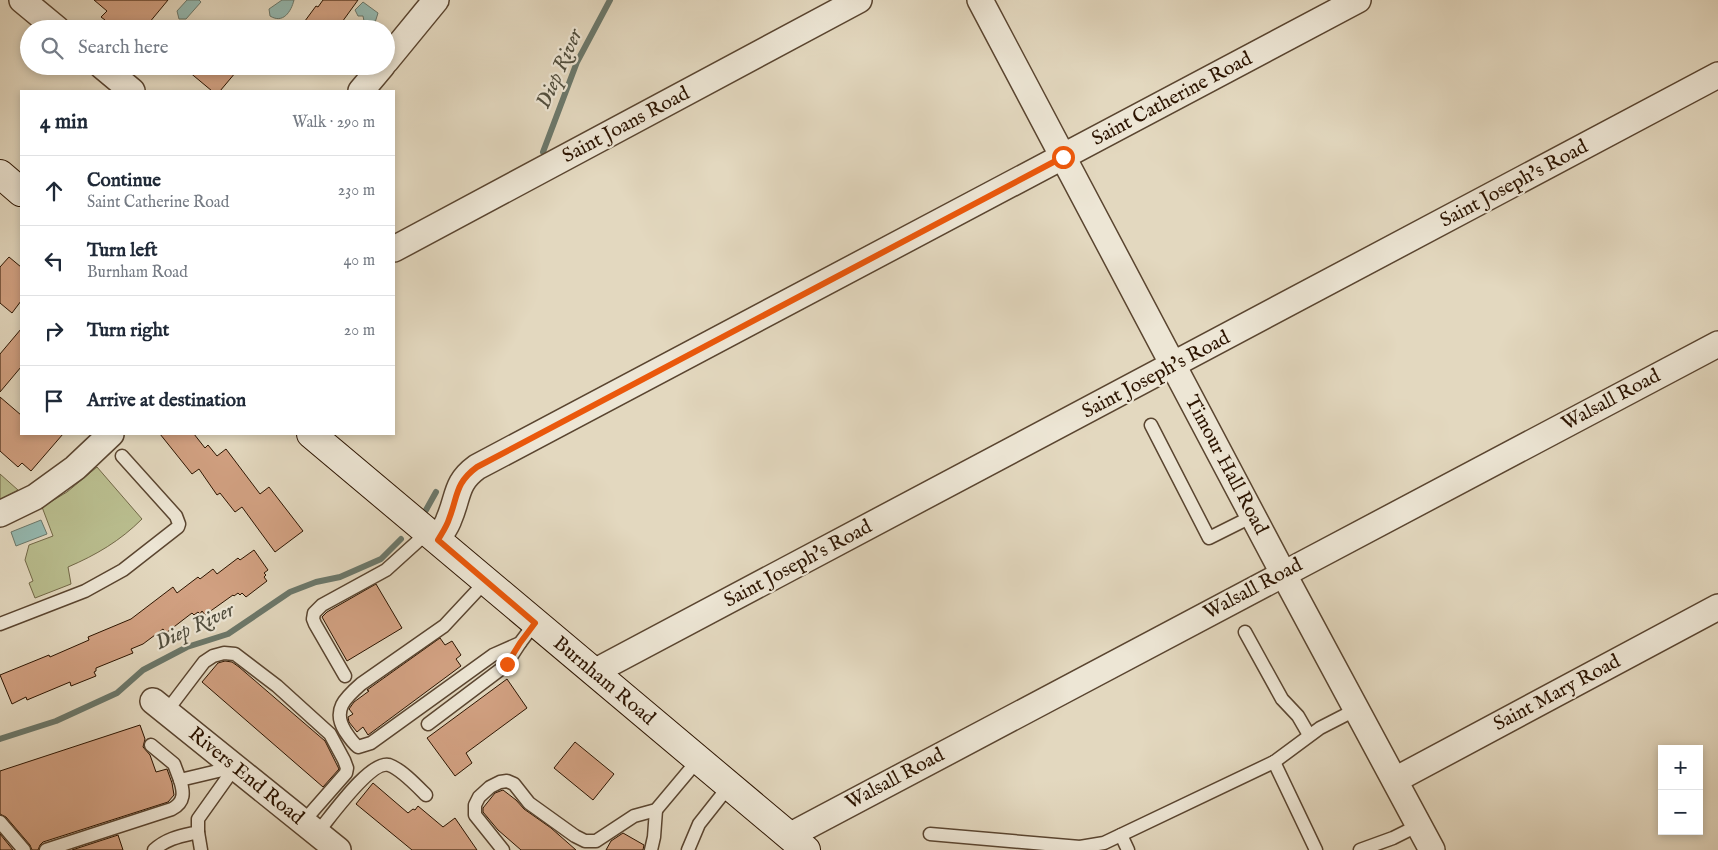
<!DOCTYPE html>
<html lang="en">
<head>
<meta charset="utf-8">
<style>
  body { margin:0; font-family:"IM FELL English",serif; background:#f6f6f7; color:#1f2937 }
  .controls { position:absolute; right:15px; bottom:15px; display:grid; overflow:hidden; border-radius:0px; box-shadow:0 2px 8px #0003 }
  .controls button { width:45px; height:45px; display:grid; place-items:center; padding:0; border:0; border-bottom:1px solid #e0e1e3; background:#fff; color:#1f2937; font:25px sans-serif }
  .stop { position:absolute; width:15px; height:15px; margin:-11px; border:4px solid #ea580c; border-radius:50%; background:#fff }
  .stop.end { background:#ea580c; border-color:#fff; box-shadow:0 1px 5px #0008 }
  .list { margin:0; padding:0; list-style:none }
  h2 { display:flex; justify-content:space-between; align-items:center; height:65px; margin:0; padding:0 20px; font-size:21px }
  h2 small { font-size:16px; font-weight:400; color:#747a83 }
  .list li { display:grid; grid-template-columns:32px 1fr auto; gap:15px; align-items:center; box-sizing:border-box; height:70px; padding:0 20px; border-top:1px solid #e0e1e3 }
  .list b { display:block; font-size:19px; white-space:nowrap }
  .list p { margin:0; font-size:16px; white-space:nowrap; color:#747a83 }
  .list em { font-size:16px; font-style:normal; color:#747a83 }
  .icon { flex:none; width:28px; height:28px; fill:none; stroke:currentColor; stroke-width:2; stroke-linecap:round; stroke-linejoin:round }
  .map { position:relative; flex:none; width:1718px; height:850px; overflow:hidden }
  .search { position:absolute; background:#fff; box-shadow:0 2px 8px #0003; left:20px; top:20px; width:375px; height:55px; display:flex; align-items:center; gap:12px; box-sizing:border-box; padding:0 18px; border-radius:28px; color:#747a83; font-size:19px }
  .panel { position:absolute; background:#fff; box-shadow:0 2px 8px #0003; left:20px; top:90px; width:375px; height:345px; border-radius:0px }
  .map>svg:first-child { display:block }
  .green { fill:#b9bd8e; stroke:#726847 }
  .water { fill:#95bab2; stroke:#6b786b }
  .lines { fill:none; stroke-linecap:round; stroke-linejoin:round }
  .stream { stroke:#6b786b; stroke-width:6 }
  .building { fill:#d2a182; stroke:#2c1400 }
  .lane-casing { stroke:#5a4530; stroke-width:15 }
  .street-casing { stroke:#5a4530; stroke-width:28 }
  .secondary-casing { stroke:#2c1400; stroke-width:30 }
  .lane { stroke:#ede6d5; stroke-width:12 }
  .street { stroke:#ede6d5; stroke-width:25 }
  .secondary { stroke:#ede6d5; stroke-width:28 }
  .route { stroke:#ea580c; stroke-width:6 }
  .labels { text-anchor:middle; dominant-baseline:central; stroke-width:4.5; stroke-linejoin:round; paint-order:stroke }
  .street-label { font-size:20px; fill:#2c1400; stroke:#ede6d5 }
  .water-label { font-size:21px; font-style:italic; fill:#514e3e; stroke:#ede6d5 }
</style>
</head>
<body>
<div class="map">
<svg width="1718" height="850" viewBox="0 0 1718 850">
  <rect width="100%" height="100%" fill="#e3d8bf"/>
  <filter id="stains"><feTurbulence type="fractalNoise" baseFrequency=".004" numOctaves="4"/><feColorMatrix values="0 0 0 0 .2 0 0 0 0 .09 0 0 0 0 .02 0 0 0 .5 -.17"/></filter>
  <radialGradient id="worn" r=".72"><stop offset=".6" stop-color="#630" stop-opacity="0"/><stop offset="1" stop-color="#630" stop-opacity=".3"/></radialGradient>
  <!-- green -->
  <g class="green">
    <path d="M97 467 142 519C120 541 96 555 68 567L71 584 35 598 29 583 33 581 25 560 29 545 53 536 42 507 67 492Z"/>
    <polygon points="0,474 18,490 0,499"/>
  </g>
  <!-- water -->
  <g class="water">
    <polygon points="187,0 199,0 201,2 186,19 179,19 177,11"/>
    <path d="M282 0H294C291 12 283 24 270 16L269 9Z"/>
    <polygon points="363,2 378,13 373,29 360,29 360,23 364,21 363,16 358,16 355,10"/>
    <polygon points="41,520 47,534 16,546 11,532"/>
  </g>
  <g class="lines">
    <!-- stream -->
    <g class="stream">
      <polyline points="543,152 577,62 610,0"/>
      <polyline points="426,510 436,492"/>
      <polyline points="0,739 56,721 117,693 143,670 187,647 228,634 290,592 316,582 340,577 381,559 401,539"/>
    </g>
  </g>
  <!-- building -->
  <g class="building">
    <polygon points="94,0 168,0 144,29 98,29 105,20 101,17 107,11"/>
    <polygon points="323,0 358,0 337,29 299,29 316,6 318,7"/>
    <polygon points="182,66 241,66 220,91 212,91"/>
    <polygon points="9,257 21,267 21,301 12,313 0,303 0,267"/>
    <polygon points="21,329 21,367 0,392 0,354"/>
    <polygon points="0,397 21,415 21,434 63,434 31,471 22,463 18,467 0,451"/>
    <polygon points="160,434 194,434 205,448 208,445 217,456 226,449 260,494 269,487 303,531 275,552 242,507 235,512 220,493 217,495 199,469 192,474"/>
    <polygon points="254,550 268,570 264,573 266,575 264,577 267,581 246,597 242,593 240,595 238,593 234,596 233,595 205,615 202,611 200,614 198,612 194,615 192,613 166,633 163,629 143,644 131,649 133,653 96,668 96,671 94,672 96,676 71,686 70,682 27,700 26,697 12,704 0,675 49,655 50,657 89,640 88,637 131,619 173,587 177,593 198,577 200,579 213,569 217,574 238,558 240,560"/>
    <polygon points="376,584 402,628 347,661 322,617 327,612"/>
    <polygon points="440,638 445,645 452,641 461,655 456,659 461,666 368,735 363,727 357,732 349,722 348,717 353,714 349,709 354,702 369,691 367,690"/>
    <polygon points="225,661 232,662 239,667 325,741 339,769 323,787 202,682 218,663"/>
    <polygon points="507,679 527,708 466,753 472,763 455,776 427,738"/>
    <polygon points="140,725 145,739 143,747 150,755 156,772 167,769 172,783 174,795 168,802 43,842 40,845 38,850 32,850 30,845 6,817 0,814 0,771"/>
    <polygon points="575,742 614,774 593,800 554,768"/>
    <polygon points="373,783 408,813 413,809 415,810 418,806 443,827 455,818 477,850 412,850 356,804"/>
    <polygon points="503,790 516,800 524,809 551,828 576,850 521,850 498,830 483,812 483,808 495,793"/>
    <polygon points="623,833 644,845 643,850 606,850 611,841"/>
    <polygon points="0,834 13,850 0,850"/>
    <polygon points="118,835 123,850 72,850"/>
  </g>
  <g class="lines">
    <defs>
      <g id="lane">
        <polyline points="1151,425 1209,538 1253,516"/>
        <path d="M486 581 444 626 361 684C345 698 332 710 345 731 349 737 352 742 358 747L371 743 493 655 520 643 535 623"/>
        <polyline points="0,624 85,591 123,570 178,527 179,524 176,516 122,456"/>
        <polyline points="1245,632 1282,699 1298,716 1309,735"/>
        <polyline points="345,676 315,624 313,619 314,613 322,605 386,570 428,532"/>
        <polyline points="166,712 204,662 213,656 224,653 235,654 277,686 330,734 344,760 347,768 346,773 303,822"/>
        <polyline points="428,724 505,666 520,643"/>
        <polyline points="151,745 174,764 180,780 235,767"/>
        <polyline points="1274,762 1316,850"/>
        <polyline points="0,822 24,850"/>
        <polyline points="198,832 201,850"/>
        <path d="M317 833C330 818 370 760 389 765 401 769 417 786 426 795"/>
        <polyline points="930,834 1080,847 1104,843 1274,762 1320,728 1357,709"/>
        <polyline points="1121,835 1128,850"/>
        <path d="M46 850 172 809C185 802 184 792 180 780"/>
        <path d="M154 850C167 838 181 836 198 832V819L235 767"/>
        <polyline points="503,850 475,815 475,805 479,797 490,787 500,782 507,781 514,784 529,803 575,836 585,841 596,841 634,816 656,810 698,760"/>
        <polyline points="651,850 654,837 656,810"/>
        <polyline points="688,850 699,824 729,786"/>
        <polyline points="1360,850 1393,838 1419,825"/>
      </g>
      <g id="street">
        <polyline points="22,0 57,29"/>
        <polyline points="980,0 1283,573 1432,850"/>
        <polyline points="386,61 436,0"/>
        <polyline points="102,66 132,91"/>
        <polyline points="361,91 382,66"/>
        <polyline points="394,249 859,0"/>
        <polyline points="0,514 35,497 75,468 111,434"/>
        <path d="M437 540C441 533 447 526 449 519 459 496 455 483 477 467L1358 0"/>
        <polyline points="594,672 1718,75"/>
        <polyline points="153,701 338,850"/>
        <polyline points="1395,780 1718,607"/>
        <polyline points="789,836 1718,344"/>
      </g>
      <g id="secondary">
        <polyline points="0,174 21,192"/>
        <polyline points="311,434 806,850"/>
      </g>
    </defs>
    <!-- lane casing -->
    <use href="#lane" class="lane-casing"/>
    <!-- street casing -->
    <use href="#street" class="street-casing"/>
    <!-- secondary casing -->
    <use href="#secondary" class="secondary-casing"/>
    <!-- lane -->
    <use href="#lane" class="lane"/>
    <!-- street -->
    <use href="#street" class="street"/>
    <!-- secondary -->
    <use href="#secondary" class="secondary"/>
  </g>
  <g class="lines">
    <!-- route -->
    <path class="route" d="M507 664 520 643 535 623 438 540C442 533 447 526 449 519 458 496 455 483 477 467L1063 157"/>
  </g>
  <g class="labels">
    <!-- street labels -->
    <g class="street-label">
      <text transform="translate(1172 99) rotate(-28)">Saint Catherine Road</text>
      <text transform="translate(626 125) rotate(-28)">Saint Joans Road</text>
      <text transform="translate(1514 184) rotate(-28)">Saint Joseph's Road</text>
      <text transform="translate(1156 375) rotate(-28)">Saint Joseph's Road</text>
      <text transform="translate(1611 400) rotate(-28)">Walsall Road</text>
      <text transform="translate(1226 465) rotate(62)">Timour Hall Road</text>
      <text transform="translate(798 564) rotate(-28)">Saint Joseph's Road</text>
      <text transform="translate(1253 589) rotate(-28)">Walsall Road</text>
      <text transform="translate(604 681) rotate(40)">Burnham Road</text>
      <text transform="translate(1557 693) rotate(-28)">Saint Mary Road</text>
      <text transform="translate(246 776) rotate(39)">Rivers End Road</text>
      <text transform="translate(895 779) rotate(-28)">Walsall Road</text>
    </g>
    <!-- water labels -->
    <g class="water-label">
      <text transform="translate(560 69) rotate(-66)">Diep River</text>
      <text transform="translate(195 627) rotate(-25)">Diep River</text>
    </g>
  </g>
  <rect width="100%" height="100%" filter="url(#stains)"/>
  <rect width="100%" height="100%" fill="url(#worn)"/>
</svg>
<div class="controls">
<button>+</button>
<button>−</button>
</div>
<div class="stop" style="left:1063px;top:157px"></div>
<div class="stop end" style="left:507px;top:664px"></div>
<div class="search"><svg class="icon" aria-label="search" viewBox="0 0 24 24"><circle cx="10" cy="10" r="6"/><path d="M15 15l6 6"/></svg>Search here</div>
<section class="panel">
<h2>4 min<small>Walk · 290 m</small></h2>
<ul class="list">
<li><svg class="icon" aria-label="ahead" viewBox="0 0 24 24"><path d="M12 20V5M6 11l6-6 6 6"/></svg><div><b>Continue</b><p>Saint Catherine Road</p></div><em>230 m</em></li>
<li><svg class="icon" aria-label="left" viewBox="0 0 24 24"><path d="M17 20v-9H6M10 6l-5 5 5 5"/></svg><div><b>Turn left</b><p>Burnham Road</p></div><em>40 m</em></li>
<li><svg class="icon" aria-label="right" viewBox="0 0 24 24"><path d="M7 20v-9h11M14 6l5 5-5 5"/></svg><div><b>Turn right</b></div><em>20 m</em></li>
<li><svg class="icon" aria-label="arrive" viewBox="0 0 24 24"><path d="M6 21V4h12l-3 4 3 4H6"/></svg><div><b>Arrive at destination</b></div></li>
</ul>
</section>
</div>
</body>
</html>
